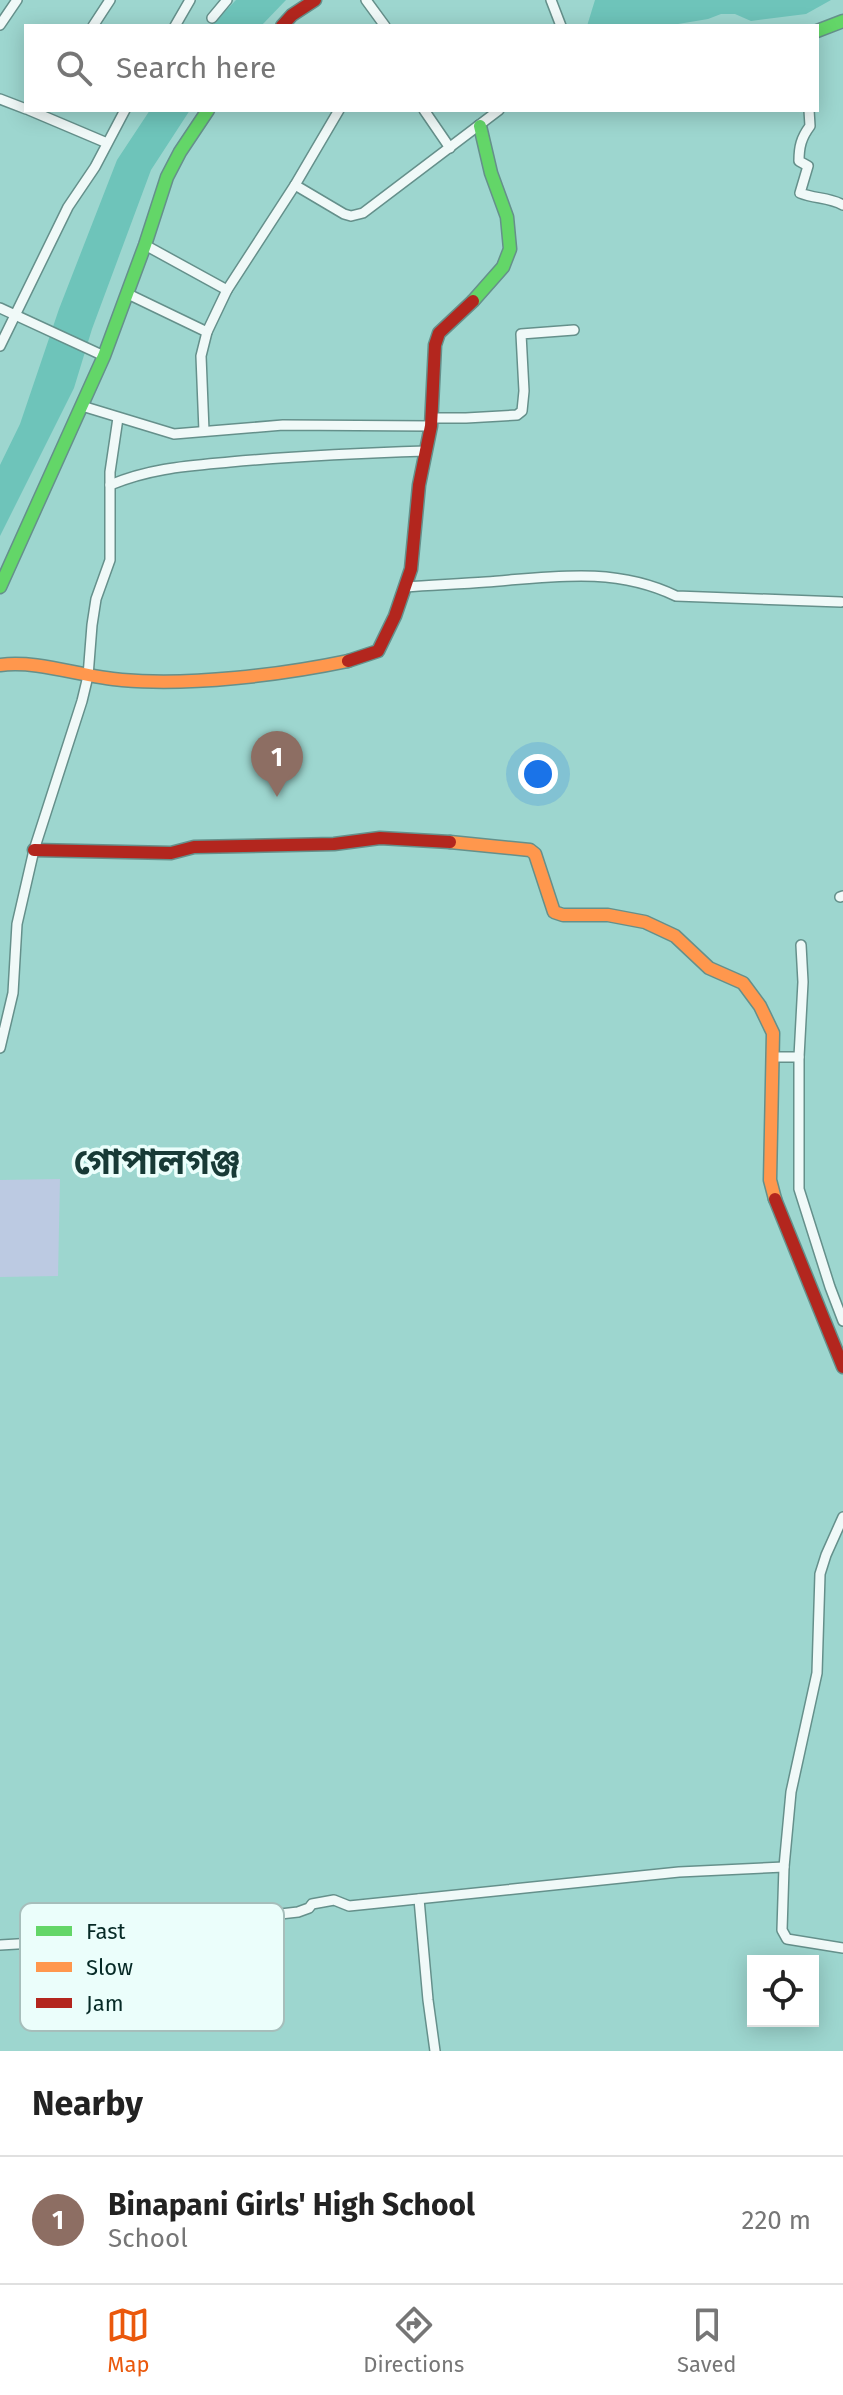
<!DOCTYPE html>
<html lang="en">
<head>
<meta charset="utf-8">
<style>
  body { margin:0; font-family:"Fira Sans","Noto Sans Bengali",sans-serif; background:#f2f2f2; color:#222 }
  .controls { position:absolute; right:24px; bottom:24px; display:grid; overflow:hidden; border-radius:0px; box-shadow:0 4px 20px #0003 }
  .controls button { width:72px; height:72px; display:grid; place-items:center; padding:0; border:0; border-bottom:2px solid #e0e0e0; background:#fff; color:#222; font:40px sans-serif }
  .you { position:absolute; left:538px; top:774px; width:28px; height:28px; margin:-20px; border:6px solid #fff; border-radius:50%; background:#1a73e8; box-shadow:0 0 0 12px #1a73e833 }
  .badge { display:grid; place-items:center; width:52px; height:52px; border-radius:50%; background:#ea580c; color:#fff; font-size:26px; font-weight:700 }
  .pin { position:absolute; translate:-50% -66px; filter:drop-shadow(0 2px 4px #0008) }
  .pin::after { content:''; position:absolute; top:42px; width:28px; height:24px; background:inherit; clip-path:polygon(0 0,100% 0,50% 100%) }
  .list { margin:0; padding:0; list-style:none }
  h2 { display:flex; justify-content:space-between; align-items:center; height:104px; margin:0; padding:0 32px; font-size:34px }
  h2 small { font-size:26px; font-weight:400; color:#767676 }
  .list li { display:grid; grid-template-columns:52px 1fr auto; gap:24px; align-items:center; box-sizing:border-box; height:128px; padding:0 32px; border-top:2px solid #e0e0e0 }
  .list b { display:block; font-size:30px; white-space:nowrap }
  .list p { margin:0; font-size:26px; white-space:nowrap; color:#767676 }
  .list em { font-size:26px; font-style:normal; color:#767676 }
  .icon { flex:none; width:44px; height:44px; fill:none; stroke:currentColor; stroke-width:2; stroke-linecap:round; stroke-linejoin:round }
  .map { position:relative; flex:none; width:843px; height:2051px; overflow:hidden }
  .search { position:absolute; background:#fff; box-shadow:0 4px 20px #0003; left:24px; right:24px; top:24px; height:88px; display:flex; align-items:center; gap:20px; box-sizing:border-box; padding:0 28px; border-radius:0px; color:#767676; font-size:30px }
  .sheet { height:232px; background:#fff }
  nav { display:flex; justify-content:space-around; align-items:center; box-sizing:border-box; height:112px; border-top:2px solid #e0e0e0; background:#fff; font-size:22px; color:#767676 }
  nav a { display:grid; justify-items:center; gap:4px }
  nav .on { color:#ea580c }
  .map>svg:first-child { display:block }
  .green { fill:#bccae2 }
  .water { fill:#6ec4ba }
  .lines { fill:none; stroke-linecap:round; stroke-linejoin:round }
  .street-casing { stroke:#65908b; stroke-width:12 }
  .fast-casing { stroke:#65908b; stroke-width:15 }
  .slow-casing { stroke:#65908b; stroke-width:15 }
  .jam-casing { stroke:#65908b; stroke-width:15 }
  .street { stroke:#f0f9f8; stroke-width:9 }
  .fast { stroke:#63d668; stroke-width:12 }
  .slow { stroke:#ff974d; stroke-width:12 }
  .jam { stroke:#b3261e; stroke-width:12 }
  .labels { text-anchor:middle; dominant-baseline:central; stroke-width:7; stroke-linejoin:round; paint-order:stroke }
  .town-label { font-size:36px; font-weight:bold; fill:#183a36; stroke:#ebfefb }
  .key { fill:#ebfefb; stroke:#a6bebb; stroke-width:2 }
  .key-label { font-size:22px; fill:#062a26 }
</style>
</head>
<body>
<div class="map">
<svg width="843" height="2051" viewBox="0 0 843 2051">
  <rect width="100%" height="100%" fill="#9dd6cf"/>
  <!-- green -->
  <polygon class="green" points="60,1179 58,1276 0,1277 0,1180"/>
  <!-- water -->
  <g class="water">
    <polygon points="236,0 286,0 261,26 211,26"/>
    <polygon points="595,0 831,0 806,14 751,21 735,14 721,14 708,19 666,26 587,26"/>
    <polygon points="150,110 190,110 151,170 92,329 74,388 0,536 0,465 20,424 59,309 117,160"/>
  </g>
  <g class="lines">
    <defs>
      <g id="street">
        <polyline points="366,0 385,26"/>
        <polyline points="551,0 561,26"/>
        <polyline points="212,18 227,0"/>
        <polyline points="0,25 17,0"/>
        <polyline points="93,26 110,0"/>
        <polyline points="175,26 190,0"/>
        <polyline points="0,99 26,109"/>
        <polyline points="29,110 107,143"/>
        <polyline points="424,110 450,148"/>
        <path d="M809 110 810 126C801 138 799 147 799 161L808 166 800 193C815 199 829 197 843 205"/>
        <polyline points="295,185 344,214 351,216 363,213 499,110"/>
        <polyline points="145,245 227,290"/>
        <polyline points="128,294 207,332"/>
        <polyline points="0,308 104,356"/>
        <polyline points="0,346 68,207 95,167 125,110"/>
        <polyline points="82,406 174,434 283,425 431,426"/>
        <polyline points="432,418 466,418 517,415 522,411 524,391 521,334 574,330"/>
        <polyline points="204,431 201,356 207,332 227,290 295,185 339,110"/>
        <path d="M110 485C151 468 187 466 230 462 295 456 361 453 426 451"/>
        <path d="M405 587C432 585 459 584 486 582 551 577 614 566 676 596L841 602"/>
        <polyline points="840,897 843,896"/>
        <polyline points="0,1048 13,993 17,924 34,850 82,701 88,676 92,625 96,599 110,560 110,472 118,418"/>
        <polyline points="778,1057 799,1057 799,1189 830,1287 843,1321"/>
        <polyline points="799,1057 803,982 801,945"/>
        <polyline points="843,1517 826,1555 820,1574 817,1673 791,1792 784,1867 782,1930 787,1939 843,1948"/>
        <polyline points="419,1899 428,2000 435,2051"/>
        <polyline points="0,1945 34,1943 55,1931 97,1919 119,1921 219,1921 298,1912 309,1908 312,1904 334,1900 349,1906 679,1872 784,1867"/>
      </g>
      <g id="fast">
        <polyline points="817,31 843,21"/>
        <polyline points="473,301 503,267 510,249 507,217 491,173 480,126"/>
        <polyline points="0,587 104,356 145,245 167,177 180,152 208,110"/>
      </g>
      <g id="slow">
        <path d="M0 665C40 660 81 677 122 680 190 686 281 675 348 661"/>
        <polyline points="450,842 530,850 535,854 554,912 563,915 608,915 645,922 675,936 709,968 743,983 760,1006 773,1033 770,1180 775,1199"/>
      </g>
      <g id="jam">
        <polyline points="282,26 292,15 315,0"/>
        <polyline points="348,661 378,651 395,616 411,569 419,485 431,426 435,345 439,333 473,301"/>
        <polyline points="34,850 171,853 194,847 334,844 380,838 450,842"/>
        <polyline points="775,1199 843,1367"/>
      </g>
    </defs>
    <!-- street casing -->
    <use href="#street" class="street-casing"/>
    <!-- fast casing -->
    <use href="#fast" class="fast-casing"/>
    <!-- slow casing -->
    <use href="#slow" class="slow-casing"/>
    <!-- jam casing -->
    <use href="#jam" class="jam-casing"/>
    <!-- street -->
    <use href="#street" class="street"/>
    <!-- fast -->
    <use href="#fast" class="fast"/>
    <!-- slow -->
    <use href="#slow" class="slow"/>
    <!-- jam -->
    <use href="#jam" class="jam"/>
  </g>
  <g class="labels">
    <!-- town labels -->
    <g class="town-label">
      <text x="157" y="1162">গোপালগঞ্জ</text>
    </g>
  </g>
  <!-- legend -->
  <rect x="20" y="1903" width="264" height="128" rx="12" class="key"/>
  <rect x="36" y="1926" width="36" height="10" fill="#63d668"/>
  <rect x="36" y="1962" width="36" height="10" fill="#ff974d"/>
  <rect x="36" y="1998" width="36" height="10" fill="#b3261e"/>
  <g class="key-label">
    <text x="86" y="1939">Fast</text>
    <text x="86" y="1975">Slow</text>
    <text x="86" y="2011">Jam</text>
  </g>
</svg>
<div class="controls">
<button><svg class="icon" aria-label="locate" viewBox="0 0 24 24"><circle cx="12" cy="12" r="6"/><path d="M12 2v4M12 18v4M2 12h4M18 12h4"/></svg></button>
</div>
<div class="you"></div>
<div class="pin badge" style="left:277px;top:797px;background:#8d6e63">1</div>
<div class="search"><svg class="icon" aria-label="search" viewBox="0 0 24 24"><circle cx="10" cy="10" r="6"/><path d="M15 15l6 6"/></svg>Search here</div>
</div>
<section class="sheet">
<h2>Nearby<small></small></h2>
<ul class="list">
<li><span class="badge" style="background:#8d6e63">1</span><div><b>Binapani Girls' High School</b><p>School</p></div><em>220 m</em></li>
</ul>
</section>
<nav>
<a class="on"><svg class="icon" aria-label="map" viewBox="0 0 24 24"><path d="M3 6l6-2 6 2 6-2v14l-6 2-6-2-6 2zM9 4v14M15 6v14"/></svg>Map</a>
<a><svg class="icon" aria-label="directions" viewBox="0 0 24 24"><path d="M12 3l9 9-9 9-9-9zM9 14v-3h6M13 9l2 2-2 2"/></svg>Directions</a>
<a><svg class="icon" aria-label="saved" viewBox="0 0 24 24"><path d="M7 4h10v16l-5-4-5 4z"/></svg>Saved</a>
</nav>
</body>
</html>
